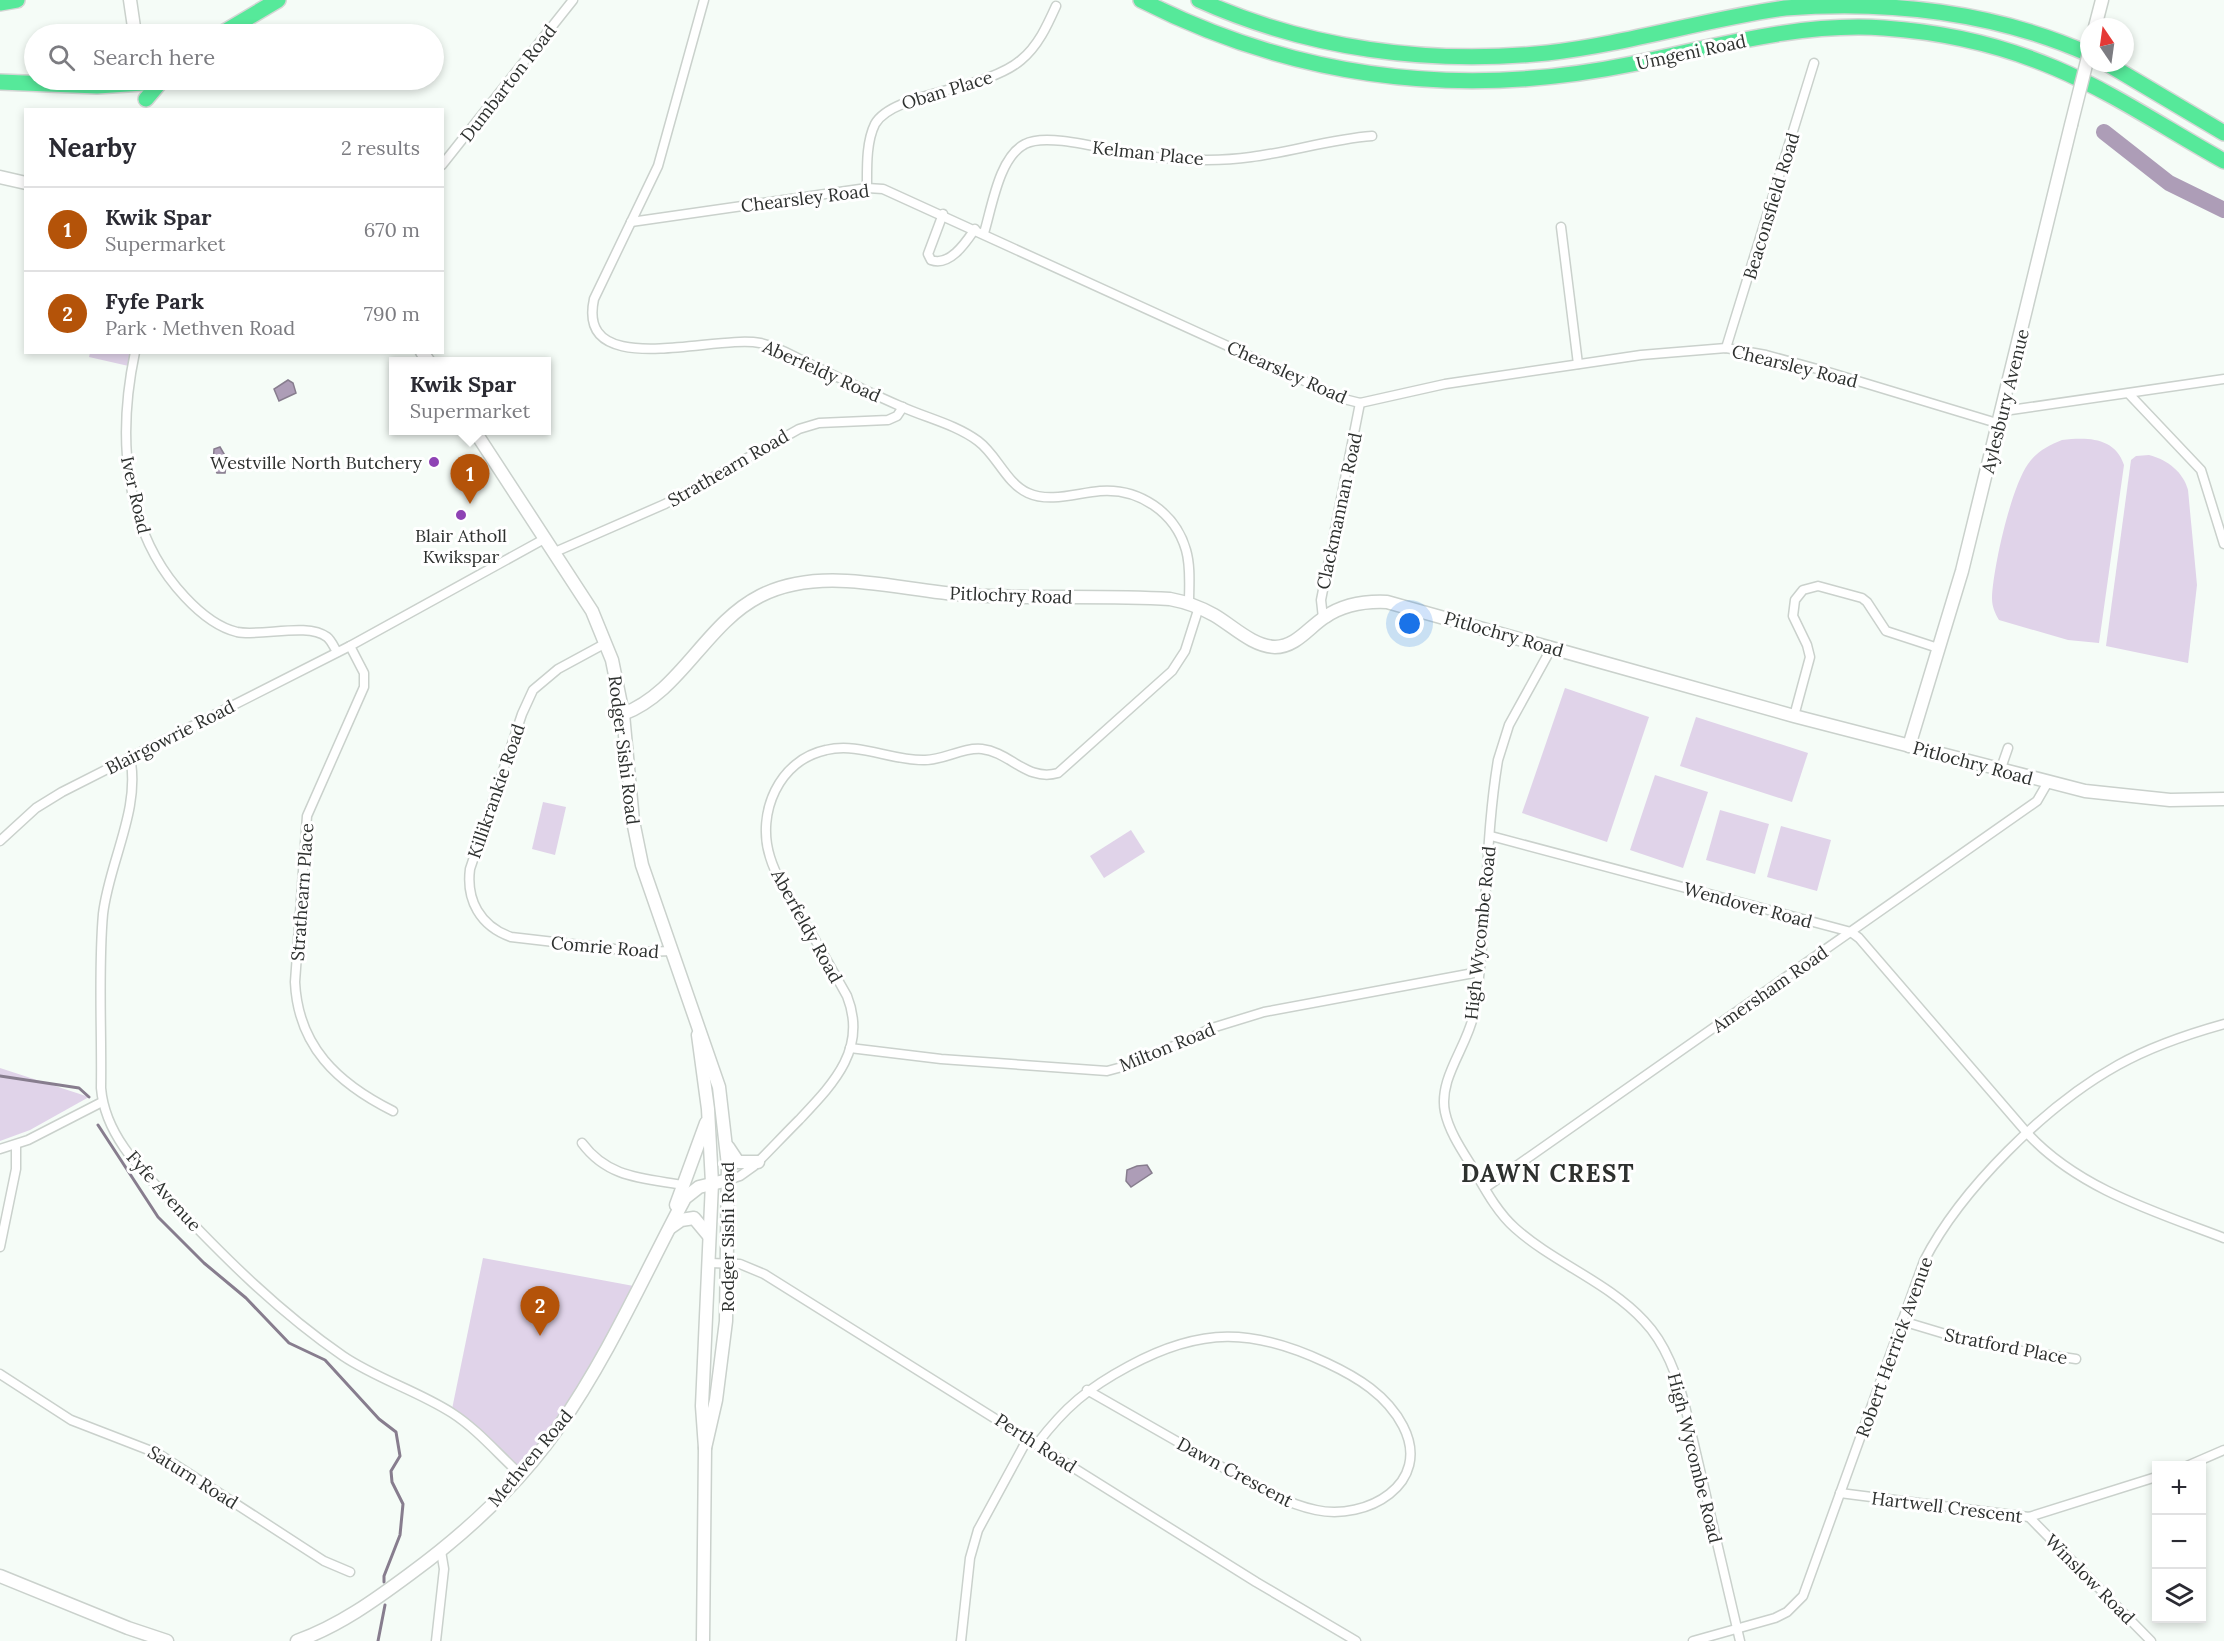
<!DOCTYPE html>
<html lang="en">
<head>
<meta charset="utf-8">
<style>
  body { margin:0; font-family:Lora,serif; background:#f2f2f3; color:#2b2b33 }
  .controls { position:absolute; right:18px; bottom:18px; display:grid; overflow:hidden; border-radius:0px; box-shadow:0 3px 9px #0003 }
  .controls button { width:54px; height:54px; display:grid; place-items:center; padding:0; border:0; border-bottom:2px solid #e1e1e2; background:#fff; color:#2b2b33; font:30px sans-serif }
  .compass { position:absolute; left:2080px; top:18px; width:54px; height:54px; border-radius:50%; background:#fff; box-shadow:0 3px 9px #0003; rotate:347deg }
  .you { position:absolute; left:1410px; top:624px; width:21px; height:21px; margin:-15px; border:4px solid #fff; border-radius:50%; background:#1a73e8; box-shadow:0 0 0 9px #1a73e833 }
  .badge { display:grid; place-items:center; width:39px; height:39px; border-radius:50%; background:#b45309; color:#fff; font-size:20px; font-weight:700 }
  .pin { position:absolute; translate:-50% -50px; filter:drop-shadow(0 2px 3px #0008) }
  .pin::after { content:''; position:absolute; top:32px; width:21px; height:18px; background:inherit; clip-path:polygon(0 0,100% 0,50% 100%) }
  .popup { position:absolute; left:389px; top:357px; width:162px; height:78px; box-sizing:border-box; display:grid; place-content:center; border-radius:0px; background:#fff; filter:drop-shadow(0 2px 4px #0005); font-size:20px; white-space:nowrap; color:#7c7c81 }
  .popup b { font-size:22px; color:#2b2b33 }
  .popup::after { content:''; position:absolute; left:50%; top:100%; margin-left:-12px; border:12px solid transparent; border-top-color:#fff }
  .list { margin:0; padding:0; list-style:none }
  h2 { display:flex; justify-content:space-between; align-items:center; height:78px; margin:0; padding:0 24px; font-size:26px }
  h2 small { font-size:20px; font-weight:400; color:#7c7c81 }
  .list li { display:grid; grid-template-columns:39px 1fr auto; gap:18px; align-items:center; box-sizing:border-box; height:84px; padding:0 24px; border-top:2px solid #e1e1e2 }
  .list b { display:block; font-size:22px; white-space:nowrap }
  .list p { margin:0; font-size:20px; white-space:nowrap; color:#7c7c81 }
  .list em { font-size:20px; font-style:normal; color:#7c7c81 }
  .icon { flex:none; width:33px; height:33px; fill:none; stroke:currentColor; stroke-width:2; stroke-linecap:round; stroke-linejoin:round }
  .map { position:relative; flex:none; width:2224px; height:1641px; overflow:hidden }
  .search { position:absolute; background:#fff; box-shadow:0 3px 9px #0003; left:24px; top:24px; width:420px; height:66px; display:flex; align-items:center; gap:15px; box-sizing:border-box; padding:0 21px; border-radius:33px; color:#7c7c81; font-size:22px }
  .panel { position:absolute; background:#fff; box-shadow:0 3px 9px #0003; left:24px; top:108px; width:420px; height:246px; border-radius:0px }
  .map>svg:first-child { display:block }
  .green { fill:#e0d3e9 }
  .water { fill:#ad9db7; stroke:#877d8e; stroke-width:1.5 }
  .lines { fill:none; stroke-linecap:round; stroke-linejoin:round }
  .stream { stroke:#877d8e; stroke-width:3 }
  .river { stroke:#ad9db7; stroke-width:16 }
  .street-casing { stroke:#cad1cc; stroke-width:11 }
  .secondary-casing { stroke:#cad1cc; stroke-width:15 }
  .highway-casing { stroke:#d5d6d5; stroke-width:18 }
  .street { stroke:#fff; stroke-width:8 }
  .secondary { stroke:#fff; stroke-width:12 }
  .highway { stroke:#56e99a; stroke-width:15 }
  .secondary-bridge-casing { stroke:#cad1cc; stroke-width:15; stroke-linecap:butt }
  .secondary-bridge { stroke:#fff; stroke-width:12 }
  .poi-dot { fill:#8e43b4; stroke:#fff; stroke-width:2 }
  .labels { text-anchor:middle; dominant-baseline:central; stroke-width:6; stroke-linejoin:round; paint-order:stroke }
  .street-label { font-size:18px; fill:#2e312f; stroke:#fff }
  .poi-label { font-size:18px; fill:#2e312f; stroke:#fff; text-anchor:end }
  .district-label { font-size:24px; font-weight:bold; letter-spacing:1.5px; fill:#2e312f; stroke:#fff }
</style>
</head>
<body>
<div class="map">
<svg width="2224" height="1641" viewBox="0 0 2224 1641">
  <rect width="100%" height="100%" fill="#f5fcf7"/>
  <!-- green -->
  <g class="green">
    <polygon points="90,353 136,353 133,367 89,357"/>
    <path d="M2062 440C2087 437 2115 437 2124 465L2099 643 2068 640 1999 620C1995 613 1992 607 1992 598 1993 568 2011 488 2028 464 2036 452 2049 445 2062 440Z"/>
    <path d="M2149 455C2168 460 2183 472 2188 490L2197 585 2188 663 2106 646 2131 460 2136 456Z"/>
    <polygon points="1565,688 1649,717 1607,842 1522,813"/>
    <polygon points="1696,717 1808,753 1792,802 1680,766"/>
    <polygon points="1655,775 1708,792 1683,868 1630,850"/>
    <polygon points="543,802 566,807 555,855 532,849"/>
    <polygon points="1720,810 1769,824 1755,874 1706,860"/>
    <polygon points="1781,826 1831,840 1817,891 1767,877"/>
    <polygon points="1131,830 1145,852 1104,878 1090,856"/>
    <polygon points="0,1068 89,1097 30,1130 0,1141"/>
    <polygon points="483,1258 639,1287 586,1384 519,1474 451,1414"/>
  </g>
  <!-- water -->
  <g class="water">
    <polygon points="288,380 293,383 296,393 279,401 274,389"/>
    <polygon points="220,447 227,459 225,473 217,473 213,464 214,449"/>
    <polygon points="1147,1165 1152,1173 1131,1187 1126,1181 1127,1170 1137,1166"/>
  </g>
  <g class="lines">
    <!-- stream -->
    <g class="stream">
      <polyline points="0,1076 79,1088 89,1097"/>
      <polyline points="98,1125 158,1217 204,1263 246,1298 289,1343 325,1360 379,1419 396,1432 400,1456 391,1471 392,1482 403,1504 400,1535 384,1576 384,1582"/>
      <polyline points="378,1641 385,1605"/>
    </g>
    <!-- river -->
    <polyline class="river" points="2104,132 2169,183 2224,210"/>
    <defs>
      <g id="street">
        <path d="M704 0 658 166 594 299C576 382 714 334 760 343 776 346 791 355 806 362 837 377 868 392 900 406 926 418 955 424 978 441 997 455 1006 483 1028 493 1050 503 1077 493 1100 491 1139 488 1175 512 1186 550 1191 567 1189 586 1189 604"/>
        <polyline points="442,165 573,0"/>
        <path d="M867 188C867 168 866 142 875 124 893 92 985 91 1021 60 1038 46 1047 26 1056 6"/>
        <path d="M943 214 928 254 931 260C950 267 966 242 975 229"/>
        <polyline points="631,222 867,188 883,189 1344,399 1360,403 1445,384 1641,355 1726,348 1766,355 1828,372 2000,424"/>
        <polyline points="1561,227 1578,364"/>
        <path d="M984 233C992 207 999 157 1025 144 1049 131 1116 153 1146 156 1180 160 1216 162 1251 157 1291 152 1331 139 1372 136"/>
        <polyline points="1726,348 1814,63"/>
        <path d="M135 352C117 437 123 531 185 597 199 612 216 627 237 632 262 637 307 622 327 637 331 640 334 647 337 652"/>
        <polyline points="2129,394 2201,470 2224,544"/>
        <polyline points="2004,411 2224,379"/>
        <polyline points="555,552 665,504 799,429 819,423 888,420 897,416 903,407"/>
        <polyline points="1323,618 1321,600 1360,403"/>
        <path d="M606 643 558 669 533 690 522 714 470 869C466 900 480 926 511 937L641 952 673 951"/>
        <path d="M350 646 364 673V687L307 816 295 982C298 1046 337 1083 393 1111"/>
        <path d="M1552 647 1509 725 1498 760C1484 844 1488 930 1474 1013 1468 1046 1438 1078 1445 1112 1449 1131 1461 1149 1471 1165 1484 1187 1496 1211 1515 1228 1554 1263 1608 1282 1644 1321 1666 1344 1677 1376 1685 1406L1740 1641"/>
        <polyline points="1794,716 1810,657 1807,645 1793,616 1795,600 1803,590 1818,586 1862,598 1867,602 1886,631 1938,648"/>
        <path d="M130 757C141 809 109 862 103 914 98 970 102 1031 101 1088 105 1135 140 1169 171 1201 225 1258 279 1312 343 1356 377 1379 418 1391 452 1413 477 1429 498 1454 520 1474"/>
        <polyline points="2000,771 2008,748"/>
        <path d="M1491 836 1851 932 1859 938 2028 1134C2079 1189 2156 1212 2224 1238"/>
        <polyline points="0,841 36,808 62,792 350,646 546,538"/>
        <polyline points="850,1048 941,1059 1107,1071 1137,1063 1212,1028 1264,1012 1479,972"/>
        <path d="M582 1143C608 1178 642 1178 683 1185"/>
        <polyline points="0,1149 28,1140 102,1102"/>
        <path d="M728 1180 740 1176 754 1166C769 1151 784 1135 799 1120 833 1084 868 1049 847 996 833 971 819 946 804 921 792 901 777 880 770 857 756 813 779 760 826 750 859 742 892 761 925 760 944 760 963 747 982 749 1010 752 1027 782 1058 773L1172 671 1185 651 1199 607"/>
        <polyline points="1485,1188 2037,801 2048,782"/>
        <polyline points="0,1247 16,1169 16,1145"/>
        <polyline points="709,1263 740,1264 764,1274 1256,1582 1356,1641"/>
        <polyline points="1902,1321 1982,1345 2076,1359"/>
        <polyline points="0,1374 71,1420 159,1454 324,1561 350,1572"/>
        <path d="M1037 1444C1065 1407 1088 1388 1129 1366 1201 1327 1253 1328 1327 1363 1357 1377 1387 1395 1403 1426 1433 1484 1366 1521 1316 1510 1279 1502 1246 1480 1213 1462 1171 1438 1129 1414 1087 1390"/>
        <polyline points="2187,1466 2224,1450"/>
        <polyline points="1840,1493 2029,1517 2156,1477"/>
        <polyline points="2029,1517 2151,1641"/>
        <polyline points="436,1641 444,1569 441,1551"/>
        <polyline points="961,1641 970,1558 978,1530 1028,1438"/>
        <path d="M1693 1641 1775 1618 1787 1612 1803 1596 1924 1261C1961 1189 2046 1105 2118 1065 2150 1047 2188 1034 2224 1024"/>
      </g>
      <g id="secondary">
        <polyline points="130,0 135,34"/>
        <polyline points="2095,27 2102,0"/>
        <polyline points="0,177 26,183"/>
        <polyline points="422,352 429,362"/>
        <polyline points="474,430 592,611 612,660 623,714 633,821 642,865 719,1087 728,1165 726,1321 716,1400 705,1448"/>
        <path d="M623 714C681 692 705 624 760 596 823 564 899 591 966 595 1034 599 1102 595 1170 599 1186 602 1200 607 1214 615 1233 626 1252 646 1275 647 1296 647 1309 627 1325 617 1344 604 1365 601 1387 602L1794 716 2085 791 2170 800 2224 799"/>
        <polyline points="1909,746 1962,571 2071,125"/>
        <polyline points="698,1035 708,1109 712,1183 702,1406 705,1448 703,1641"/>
        <polyline points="728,1147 738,1162 758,1162"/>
        <polyline points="676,1205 706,1123"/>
        <polyline points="671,1227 681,1220 694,1218 709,1236"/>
        <polyline points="0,1576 128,1628 167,1641"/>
        <path d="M297 1641C339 1626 375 1600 410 1574 466 1533 518 1485 558 1428 608 1357 644 1275 685 1198L699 1187 728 1180"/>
      </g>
      <g id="highway">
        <path d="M1141 0C1298 80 1461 99 1632 64 1714 47 1800 22 1884 28 1943 32 2001 45 2055 68 2114 93 2168 130 2224 161"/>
        <path d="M1199 0C1308 49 1428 65 1547 53 1628 44 1705 19 1785 8 1888 0 1995 12 2089 54"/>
        <polyline points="0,3 17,0"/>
        <polyline points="221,34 278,0"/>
        <polyline points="2106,63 2224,133"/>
        <polyline points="0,82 97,86 143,83"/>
        <polyline points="146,99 162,80"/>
      </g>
    </defs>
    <!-- street casing -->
    <use href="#street" class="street-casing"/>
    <!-- secondary casing -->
    <use href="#secondary" class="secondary-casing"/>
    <!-- highway casing -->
    <use href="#highway" class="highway-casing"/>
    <!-- street -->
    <use href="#street" class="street"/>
    <!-- secondary -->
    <use href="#secondary" class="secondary"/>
    <!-- highway -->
    <use href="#highway" class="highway"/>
    <defs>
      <polyline id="secondary-bridge" points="2071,125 2089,53"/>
    </defs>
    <!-- secondary-bridge casing -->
    <use href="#secondary-bridge" class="secondary-bridge-casing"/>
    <!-- secondary-bridge -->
    <use href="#secondary-bridge" class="secondary-bridge"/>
  </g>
  <!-- markers -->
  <g class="poi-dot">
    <circle cx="434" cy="462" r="6"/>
    <circle cx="461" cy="515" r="6"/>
  </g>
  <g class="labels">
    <!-- street labels -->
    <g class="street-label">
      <text transform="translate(1691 52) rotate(-12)">Umgeni Road</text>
      <text transform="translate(508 83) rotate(-52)">Dumbarton Road</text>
      <text transform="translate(947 90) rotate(-17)">Oban Place</text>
      <text transform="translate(1148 153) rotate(6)">Kelman Place</text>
      <text transform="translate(805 198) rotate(-7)">Chearsley Road</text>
      <text transform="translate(1771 206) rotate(-73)">Beaconsfield Road</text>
      <text transform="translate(1795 366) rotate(14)">Chearsley Road</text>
      <text transform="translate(822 371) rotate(24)">Aberfeldy Road</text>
      <text transform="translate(1287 372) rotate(24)">Chearsley Road</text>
      <text transform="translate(2005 401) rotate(-76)">Aylesbury Avenue</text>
      <text transform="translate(728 468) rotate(-30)">Strathearn Road</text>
      <text transform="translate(136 495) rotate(77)">Iver Road</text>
      <text transform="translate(1339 511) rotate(-78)">Clackmannan Road</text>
      <text transform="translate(1011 595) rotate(2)">Pitlochry Road</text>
      <text transform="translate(1504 634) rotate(16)">Pitlochry Road</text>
      <text transform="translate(170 737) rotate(-27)">Blairgowrie Road</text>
      <text transform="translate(624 750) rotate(83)">Rodger Sishi Road</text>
      <text transform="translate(1973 763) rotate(15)">Pitlochry Road</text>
      <text transform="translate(496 791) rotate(-71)">Killikrankie Road</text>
      <text transform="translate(302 892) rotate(-86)">Strathearn Place</text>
      <text transform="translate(1748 905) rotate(15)">Wendover Road</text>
      <text transform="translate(807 926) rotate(61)">Aberfeldy Road</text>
      <text transform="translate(1480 933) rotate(-84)">High Wycombe Road</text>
      <text transform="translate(605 947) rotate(5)">Comrie Road</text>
      <text transform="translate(1770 989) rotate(-35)">Amersham Road</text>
      <text transform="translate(1167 1047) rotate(-22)">Milton Road</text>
      <text transform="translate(164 1191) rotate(48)">Fyfe Avenue</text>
      <text transform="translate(727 1237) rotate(-90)">Rodger Sishi Road</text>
      <text transform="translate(2006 1346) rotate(11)">Stratford Place</text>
      <text transform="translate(1894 1347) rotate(-70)">Robert Herrick Avenue</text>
      <text transform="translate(1036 1443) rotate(33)">Perth Road</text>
      <text transform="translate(530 1458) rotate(-50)">Methven Road</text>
      <text transform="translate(1695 1458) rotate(76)">High Wycombe Road</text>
      <text transform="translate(1235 1472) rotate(28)">Dawn Crescent</text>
      <text transform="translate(193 1477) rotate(32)">Saturn Road</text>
      <text transform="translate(1947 1507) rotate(7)">Hartwell Crescent</text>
      <text transform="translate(2090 1579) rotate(45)">Winslow Road</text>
    </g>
    <!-- poi labels -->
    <g class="poi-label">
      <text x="422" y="462">Westville North Butchery</text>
      <text x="461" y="535" text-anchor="middle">Blair Atholl<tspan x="461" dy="21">Kwikspar</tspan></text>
    </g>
    <!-- district labels -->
    <g class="district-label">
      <text x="1548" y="1173">DAWN CREST</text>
    </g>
  </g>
</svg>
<div class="controls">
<button>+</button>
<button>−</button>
<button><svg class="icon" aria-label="layers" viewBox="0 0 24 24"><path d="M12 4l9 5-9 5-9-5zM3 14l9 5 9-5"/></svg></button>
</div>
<svg class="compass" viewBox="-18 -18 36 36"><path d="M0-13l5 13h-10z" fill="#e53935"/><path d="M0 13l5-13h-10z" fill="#7c7c81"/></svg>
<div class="you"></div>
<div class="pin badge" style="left:470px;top:504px">1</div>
<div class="popup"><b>Kwik Spar</b>Supermarket</div>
<div class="pin badge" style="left:540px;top:1336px">2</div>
<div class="search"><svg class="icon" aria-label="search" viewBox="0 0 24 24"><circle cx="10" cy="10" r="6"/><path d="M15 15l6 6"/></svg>Search here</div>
<section class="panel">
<h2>Nearby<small>2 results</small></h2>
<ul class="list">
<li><span class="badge">1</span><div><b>Kwik Spar</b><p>Supermarket</p></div><em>670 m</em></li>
<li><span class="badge">2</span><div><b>Fyfe Park</b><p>Park · Methven Road</p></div><em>790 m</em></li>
</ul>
</section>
</div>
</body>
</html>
